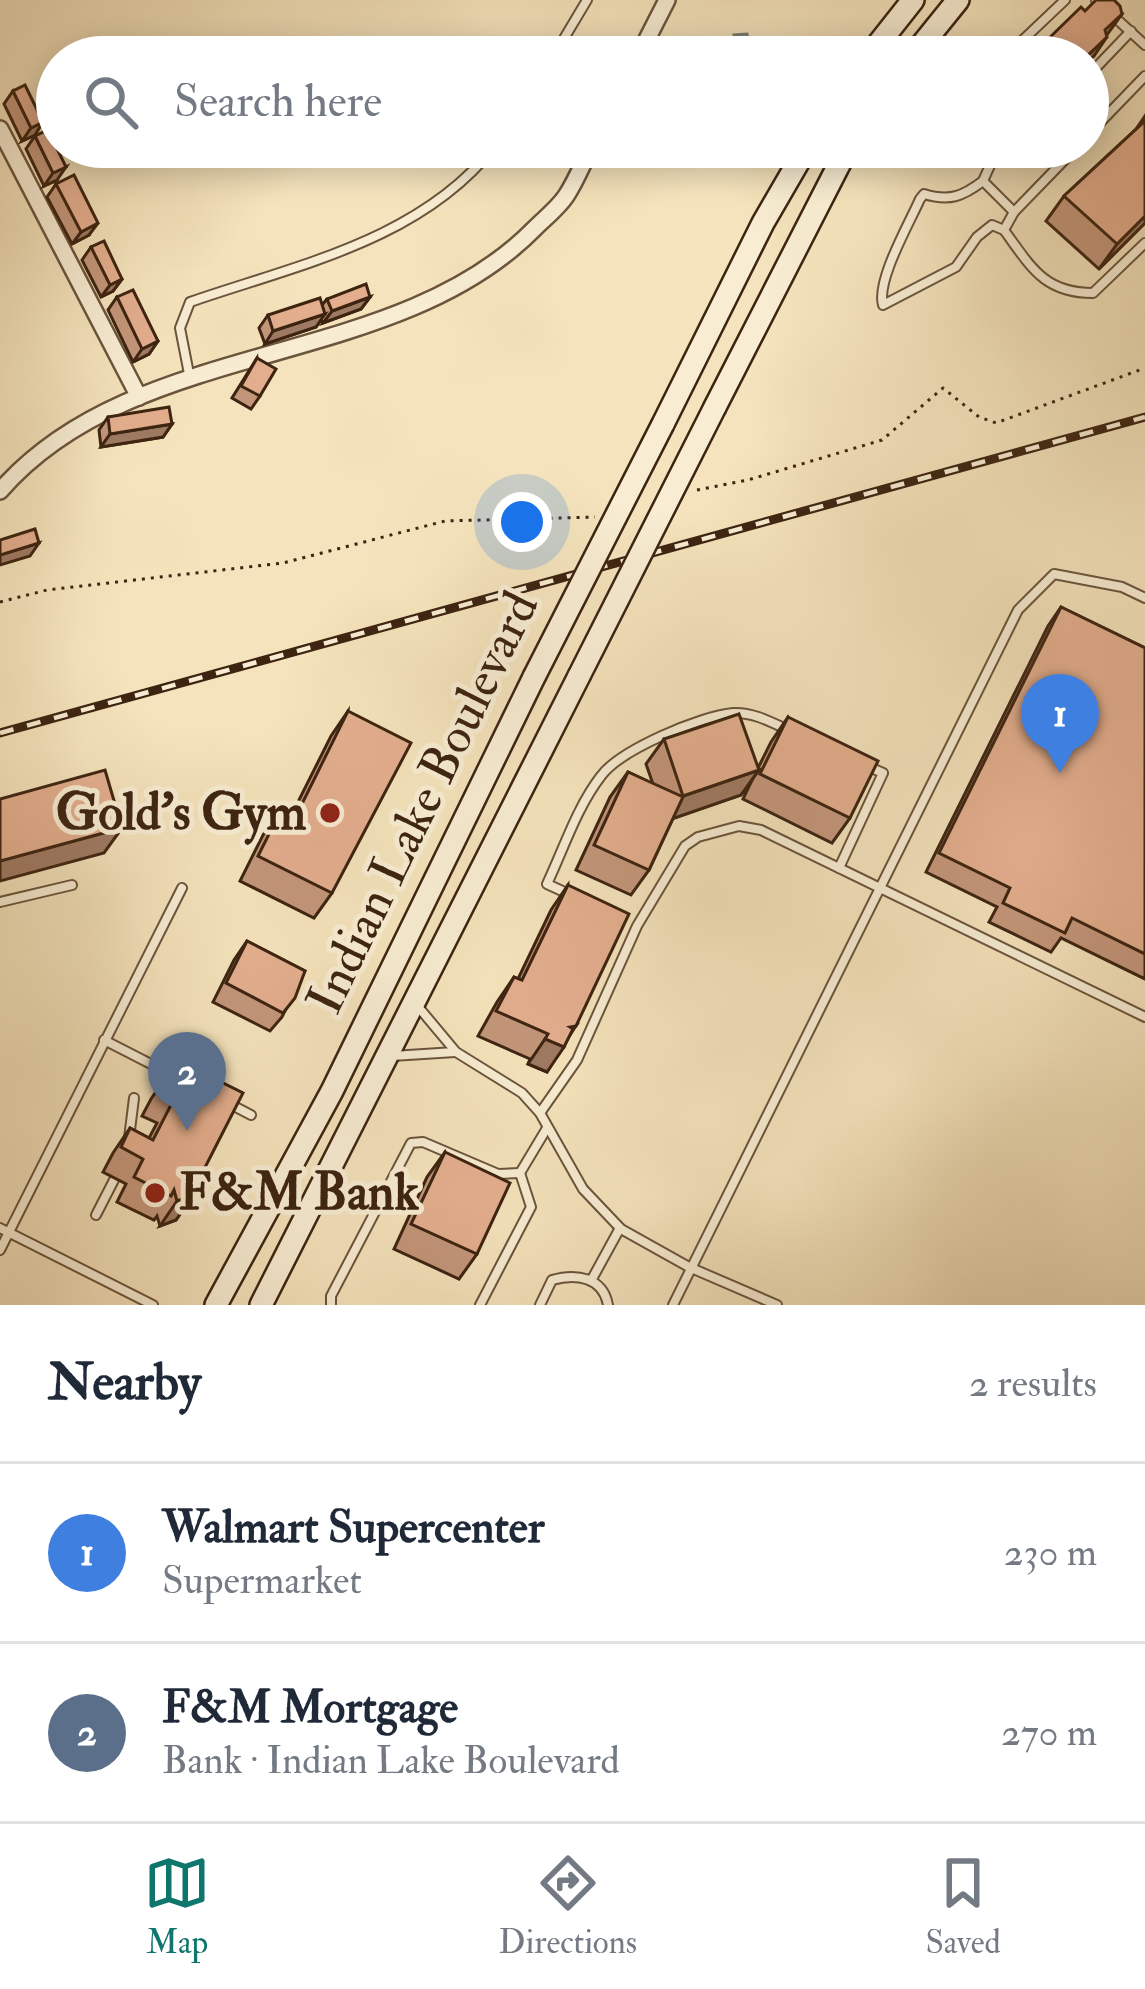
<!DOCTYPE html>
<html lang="en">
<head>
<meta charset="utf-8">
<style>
  body { margin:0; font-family:"IM FELL Double Pica",serif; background:#f2f2f3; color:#1f2937 }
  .you { position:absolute; left:522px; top:522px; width:42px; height:42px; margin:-30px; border:9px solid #fff; border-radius:50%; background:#1a73e8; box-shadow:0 0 0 18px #1a73e833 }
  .badge { display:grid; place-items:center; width:78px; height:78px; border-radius:50%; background:#0f766e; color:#fff; font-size:39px; font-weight:700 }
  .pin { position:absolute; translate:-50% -99px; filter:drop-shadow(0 3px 6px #0008) }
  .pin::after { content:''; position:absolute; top:63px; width:42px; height:36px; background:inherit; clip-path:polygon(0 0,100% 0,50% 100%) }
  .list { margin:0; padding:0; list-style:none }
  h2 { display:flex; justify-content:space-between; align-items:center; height:156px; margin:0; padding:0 48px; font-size:51px }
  h2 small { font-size:39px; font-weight:400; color:#747a83 }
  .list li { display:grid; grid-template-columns:78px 1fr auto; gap:36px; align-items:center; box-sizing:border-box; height:180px; padding:0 48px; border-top:3px solid #e0e1e3 }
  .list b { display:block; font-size:45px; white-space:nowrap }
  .list p { margin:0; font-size:39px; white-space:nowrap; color:#747a83 }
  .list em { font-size:39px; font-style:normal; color:#747a83 }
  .icon { flex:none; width:66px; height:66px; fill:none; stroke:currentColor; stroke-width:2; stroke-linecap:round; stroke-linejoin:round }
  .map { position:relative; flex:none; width:1145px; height:1305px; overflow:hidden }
  .search { position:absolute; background:#fff; box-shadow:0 6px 30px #0003; left:36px; right:36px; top:36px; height:132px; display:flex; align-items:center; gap:30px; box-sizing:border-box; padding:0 42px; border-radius:66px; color:#747a83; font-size:45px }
  .sheet { height:516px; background:#fff }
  nav { display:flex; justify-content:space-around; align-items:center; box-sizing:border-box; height:168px; border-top:3px solid #e0e1e3; background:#fff; font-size:33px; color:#747a83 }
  nav a { display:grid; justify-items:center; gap:6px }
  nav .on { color:#0f766e }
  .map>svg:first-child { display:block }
  .water { fill:#9fbcba; stroke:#787f76; stroke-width:3 }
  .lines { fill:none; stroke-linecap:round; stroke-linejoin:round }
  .service-casing { stroke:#6b543c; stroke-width:12 }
  .minor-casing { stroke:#6b543c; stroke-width:20 }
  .secondary-casing { stroke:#3d2411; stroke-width:26 }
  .path { stroke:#3d2411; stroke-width:3; stroke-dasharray:3 6; stroke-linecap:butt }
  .service { stroke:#f8edd3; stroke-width:8 }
  .minor { stroke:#f8edd3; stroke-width:15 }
  .secondary { stroke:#f8edd3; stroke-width:21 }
  .rail-casing { stroke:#3d2411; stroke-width:9 }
  .rail { stroke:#f8edd3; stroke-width:4.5; stroke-dasharray:14; stroke-linecap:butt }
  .secondary-bridge-casing { stroke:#3d2411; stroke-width:26; stroke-linecap:butt }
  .secondary-bridge { stroke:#f8edd3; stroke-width:21 }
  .wall { fill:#c3967a; stroke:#3d2411; stroke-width:3 }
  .shaded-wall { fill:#9f7a63; stroke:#3d2411; stroke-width:3 }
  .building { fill:#e3ae8e; stroke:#3d2411; stroke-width:3 }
  .poi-dot { fill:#8f2418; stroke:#f8edd3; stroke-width:4.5 }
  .labels { text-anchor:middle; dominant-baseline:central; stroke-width:10; stroke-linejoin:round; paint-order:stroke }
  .street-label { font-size:51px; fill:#3d2411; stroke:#f8edd3 }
  .poi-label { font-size:51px; font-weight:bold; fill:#3d2411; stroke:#f8edd3; text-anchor:end }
</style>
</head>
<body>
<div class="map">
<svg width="1145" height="1305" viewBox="0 0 1145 1305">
  <rect width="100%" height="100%" fill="#f4e3bc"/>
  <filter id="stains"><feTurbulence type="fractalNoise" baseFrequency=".00167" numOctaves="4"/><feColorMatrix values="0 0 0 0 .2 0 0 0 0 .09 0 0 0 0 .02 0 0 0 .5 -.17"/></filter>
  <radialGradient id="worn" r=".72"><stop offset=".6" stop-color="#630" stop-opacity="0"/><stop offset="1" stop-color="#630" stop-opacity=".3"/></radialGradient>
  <!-- water -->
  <polygon class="water" points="747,34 752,56 716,57 712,40 726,38 728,42 734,42 734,35"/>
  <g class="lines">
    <defs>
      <g id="service">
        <polyline points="1096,0 1145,45"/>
        <polyline points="553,57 587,0"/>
        <polyline points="1005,57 1065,0"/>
        <polyline points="1088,76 1131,31"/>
        <polyline points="1088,135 1145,76"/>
        <polyline points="981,147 992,161"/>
        <polyline points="1009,147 992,161 983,181 1014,212"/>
        <path d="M1077 147 1014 212 1004 230C1031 267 1044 293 1093 293L1145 243"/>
        <path d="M983 181C963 196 950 202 924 194L920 199C909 224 876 281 883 305L956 267 977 237 992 225 1004 230"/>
        <path d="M190 379 180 328 190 302C297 265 421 240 494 147"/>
        <polyline points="839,868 883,773 865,765"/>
        <path d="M571 895 547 884C564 848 577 807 601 776 620 750 700 716 733 713 752 712 769 721 786 729"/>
        <polyline points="0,902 72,885"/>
        <polyline points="415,1003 456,1052 522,1093 540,1113 583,1189 621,1229 689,1267 777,1305"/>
        <polyline points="104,1040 188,1083"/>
        <polyline points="392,1056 455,1052"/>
        <polyline points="228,1103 251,1115"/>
        <polyline points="540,1113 577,1060 637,926 685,846 698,837 739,826 761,830 1145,1017"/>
        <polyline points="129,1138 134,1098"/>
        <polyline points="520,1173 547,1128"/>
        <polyline points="96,1215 115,1178"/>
        <polyline points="0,1228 153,1305"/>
        <polyline points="0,1250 182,888"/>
        <polyline points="592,1279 620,1228"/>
        <polyline points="331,1305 331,1296 411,1143 423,1142 498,1174 520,1173"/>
        <polyline points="480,1305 531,1207 520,1173"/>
        <path d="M540 1305 552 1280C576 1273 603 1277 608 1305"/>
        <polyline points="673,1305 1018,610 1054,574 1122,587 1145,598"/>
      </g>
      <g id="minor">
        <polyline points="638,57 667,0"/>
        <polyline points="0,129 139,397"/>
        <path d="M0 491C134 336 393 372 534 229 545 218 558 208 566 196 576 181 583 163 591 147"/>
      </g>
      <g id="secondary">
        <polyline points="868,57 913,0"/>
        <polyline points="912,57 958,0"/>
        <polyline points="715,407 848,147"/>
        <polyline points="663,424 763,223 807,147"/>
        <polyline points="216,1305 332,1091 534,677"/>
        <polyline points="261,1305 579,676"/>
      </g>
    </defs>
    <!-- service casing -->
    <use href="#service" class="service-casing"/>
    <!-- minor casing -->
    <use href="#minor" class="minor-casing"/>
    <!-- secondary casing -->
    <use href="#secondary" class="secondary-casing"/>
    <!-- path -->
    <g class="path">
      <polyline points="697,490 748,480 882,440 943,388 979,417 996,423 1145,368"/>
      <polyline points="0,602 47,590 283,563 445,521 595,517"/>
    </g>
    <!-- service -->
    <use href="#service" class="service"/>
    <!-- minor -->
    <use href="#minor" class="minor"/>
    <!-- secondary -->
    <use href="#secondary" class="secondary"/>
    <defs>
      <polyline id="rail" points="0,733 1145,417"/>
    </defs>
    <!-- rail casing -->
    <use href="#rail" class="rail-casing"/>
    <!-- rail -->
    <use href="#rail" class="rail"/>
    <defs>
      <g id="secondary-bridge">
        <polyline points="579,676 715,407"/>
        <polyline points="534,677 663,424"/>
      </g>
    </defs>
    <!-- secondary-bridge casing -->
    <use href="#secondary-bridge" class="secondary-bridge-casing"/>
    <!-- secondary-bridge -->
    <use href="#secondary-bridge" class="secondary-bridge"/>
  </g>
  <!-- wall -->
  <g class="wall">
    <polygon points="1085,11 1122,14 1088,61 1088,57 1034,57 1042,45"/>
    <polygon points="13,91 35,135 22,141 4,104"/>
    <polygon points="1145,116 1145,223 1099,269 1046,221 1064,196 1136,129"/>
    <polygon points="35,136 57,180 44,186 26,149"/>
    <polygon points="560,147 584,147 574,161 558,152"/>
    <polygon points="56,184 89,235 72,244 47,197"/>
    <polygon points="91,247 122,279 113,291 101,297 82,260"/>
    <polygon points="117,297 158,341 149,354 133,362 108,310"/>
    <polygon points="370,297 361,309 323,323 321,320 316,327 265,344 259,328 268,315 322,305 327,299"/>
    <polygon points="257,358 260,396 251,409 232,398"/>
    <polygon points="108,417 172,424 163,437 101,447 99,430"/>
    <polygon points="1061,607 1145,648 1145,979 1061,938 1051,952 989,922 997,907 926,872 1048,626"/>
    <polygon points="348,711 332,893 314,918 240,881 263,835 281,810 291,816 331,736"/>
    <polygon points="788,717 850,818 832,843 743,799 753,778 741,795 673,818 649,870 631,895 576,870 610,797 628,772 653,784 646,764 664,739 758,768 771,742"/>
    <polygon points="568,885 573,1030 547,1072 528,1064 530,1059 478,1036 497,1002 514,977 518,979 551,910"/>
    <polygon points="247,941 305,971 282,1017 270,1031 213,1002 234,960"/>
    <polygon points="191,1067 195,1187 176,1220 160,1226 157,1216 154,1220 117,1202 126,1184 103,1172 113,1153 130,1128 149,1138 157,1123 142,1116 151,1099 168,1074 181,1081"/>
    <polygon points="445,1152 477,1254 459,1279 394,1249 427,1177"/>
  </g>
  <!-- shaded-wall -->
  <g class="shaded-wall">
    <polygon points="1107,37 1094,56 1088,61 1088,57 1086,57"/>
    <polygon points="43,122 35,135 22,141 31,128"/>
    <polygon points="66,167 57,180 44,186 53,173"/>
    <polygon points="1145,216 1145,223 1099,269 1117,244"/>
    <polygon points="98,223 89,235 72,244 81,232"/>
    <polygon points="122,279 113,291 101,297 110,285"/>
    <polygon points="370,297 361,309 323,323 332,311"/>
    <polygon points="325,314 316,327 265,344 273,331"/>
    <polygon points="158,341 149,354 133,362 142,349"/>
    <polygon points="172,424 163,437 101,447 110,434"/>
    <polygon points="39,543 30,556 0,565 0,555"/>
    <polygon points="759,770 741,795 666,821 683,796"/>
    <polygon points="122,828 104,853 0,881 0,861"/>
    <polygon points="576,1026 562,1046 564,1047 547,1072 528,1064 545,1039"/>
    <polygon points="194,1195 176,1220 160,1226 177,1201"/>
  </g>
  <!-- building -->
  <g class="building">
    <polygon points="1096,0 1114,0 1120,6 1122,14 1105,30 1107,37 1086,57 1053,57 1042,45 1081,7 1085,11"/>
    <polygon points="25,85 43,122 31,128 13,91"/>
    <polygon points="1145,121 1145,216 1117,244 1064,196"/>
    <polygon points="48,130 66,167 53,173 35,136"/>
    <polygon points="74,175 98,223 81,232 56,184"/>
    <polygon points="104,241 122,279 110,285 91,247"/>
    <polygon points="366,284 370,297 332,311 327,299"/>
    <polygon points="133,290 158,341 142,349 117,297"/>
    <polygon points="320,298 325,314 273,331 268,315"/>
    <polygon points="257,358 276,369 260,396 241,386"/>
    <polygon points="169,407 172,424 110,434 108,417"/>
    <polygon points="35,529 39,543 0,555 0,540"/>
    <polygon points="1061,607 1145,648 1145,954 1072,918 1065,933 1003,903 1010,888 939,853"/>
    <polygon points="348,711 411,743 332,893 258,856 281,810 295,818"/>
    <polygon points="739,714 759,770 683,796 664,739"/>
    <polygon points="788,717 878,761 850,818 760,774"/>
    <polygon points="105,770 122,828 0,861 0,799"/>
    <polygon points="628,772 683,797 649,870 594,845"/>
    <polygon points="568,885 629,914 576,1026 570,1027 573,1029 564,1047 545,1039 548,1034 496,1011 514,977 522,980"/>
    <polygon points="247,941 305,971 295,998 283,1013 226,983"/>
    <polygon points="191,1067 243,1093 195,1187 190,1185 194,1195 177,1201 174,1190 171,1196 134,1177 143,1159 121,1147 130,1128 153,1140 174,1099 159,1091 168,1074 183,1082"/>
    <polygon points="445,1152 510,1183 477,1254 411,1224"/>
  </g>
  <!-- markers -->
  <g class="poi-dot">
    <circle cx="330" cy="813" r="12"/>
    <circle cx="155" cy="1193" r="12"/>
  </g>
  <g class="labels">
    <!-- street labels -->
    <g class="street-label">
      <text transform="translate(423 803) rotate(-64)">Indian Lake Boulevard</text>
    </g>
    <!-- poi labels -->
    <g class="poi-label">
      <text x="306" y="813">Gold's Gym</text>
      <text x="179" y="1193" text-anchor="start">F&amp;M Bank</text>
    </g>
  </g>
  <rect width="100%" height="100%" filter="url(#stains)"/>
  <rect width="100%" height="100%" fill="url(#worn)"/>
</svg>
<div class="you"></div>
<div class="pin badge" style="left:1060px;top:773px;background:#3f7fe0">1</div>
<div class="pin badge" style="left:187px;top:1131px;background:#5c6f8a">2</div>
<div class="search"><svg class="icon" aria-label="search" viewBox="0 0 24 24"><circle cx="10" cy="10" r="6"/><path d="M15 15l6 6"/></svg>Search here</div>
</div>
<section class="sheet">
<h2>Nearby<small>2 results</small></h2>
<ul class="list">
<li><span class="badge" style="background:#3f7fe0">1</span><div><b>Walmart Supercenter</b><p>Supermarket</p></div><em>230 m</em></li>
<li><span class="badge" style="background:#5c6f8a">2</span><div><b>F&amp;M Mortgage</b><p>Bank · Indian Lake Boulevard</p></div><em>270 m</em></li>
</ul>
</section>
<nav>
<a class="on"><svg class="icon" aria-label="map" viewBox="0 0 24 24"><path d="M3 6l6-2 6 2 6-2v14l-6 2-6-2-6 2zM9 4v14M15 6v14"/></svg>Map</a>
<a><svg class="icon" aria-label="directions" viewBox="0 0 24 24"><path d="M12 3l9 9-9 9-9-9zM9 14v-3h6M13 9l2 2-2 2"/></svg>Directions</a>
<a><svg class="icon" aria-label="saved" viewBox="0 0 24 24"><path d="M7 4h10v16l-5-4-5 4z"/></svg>Saved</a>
</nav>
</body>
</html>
